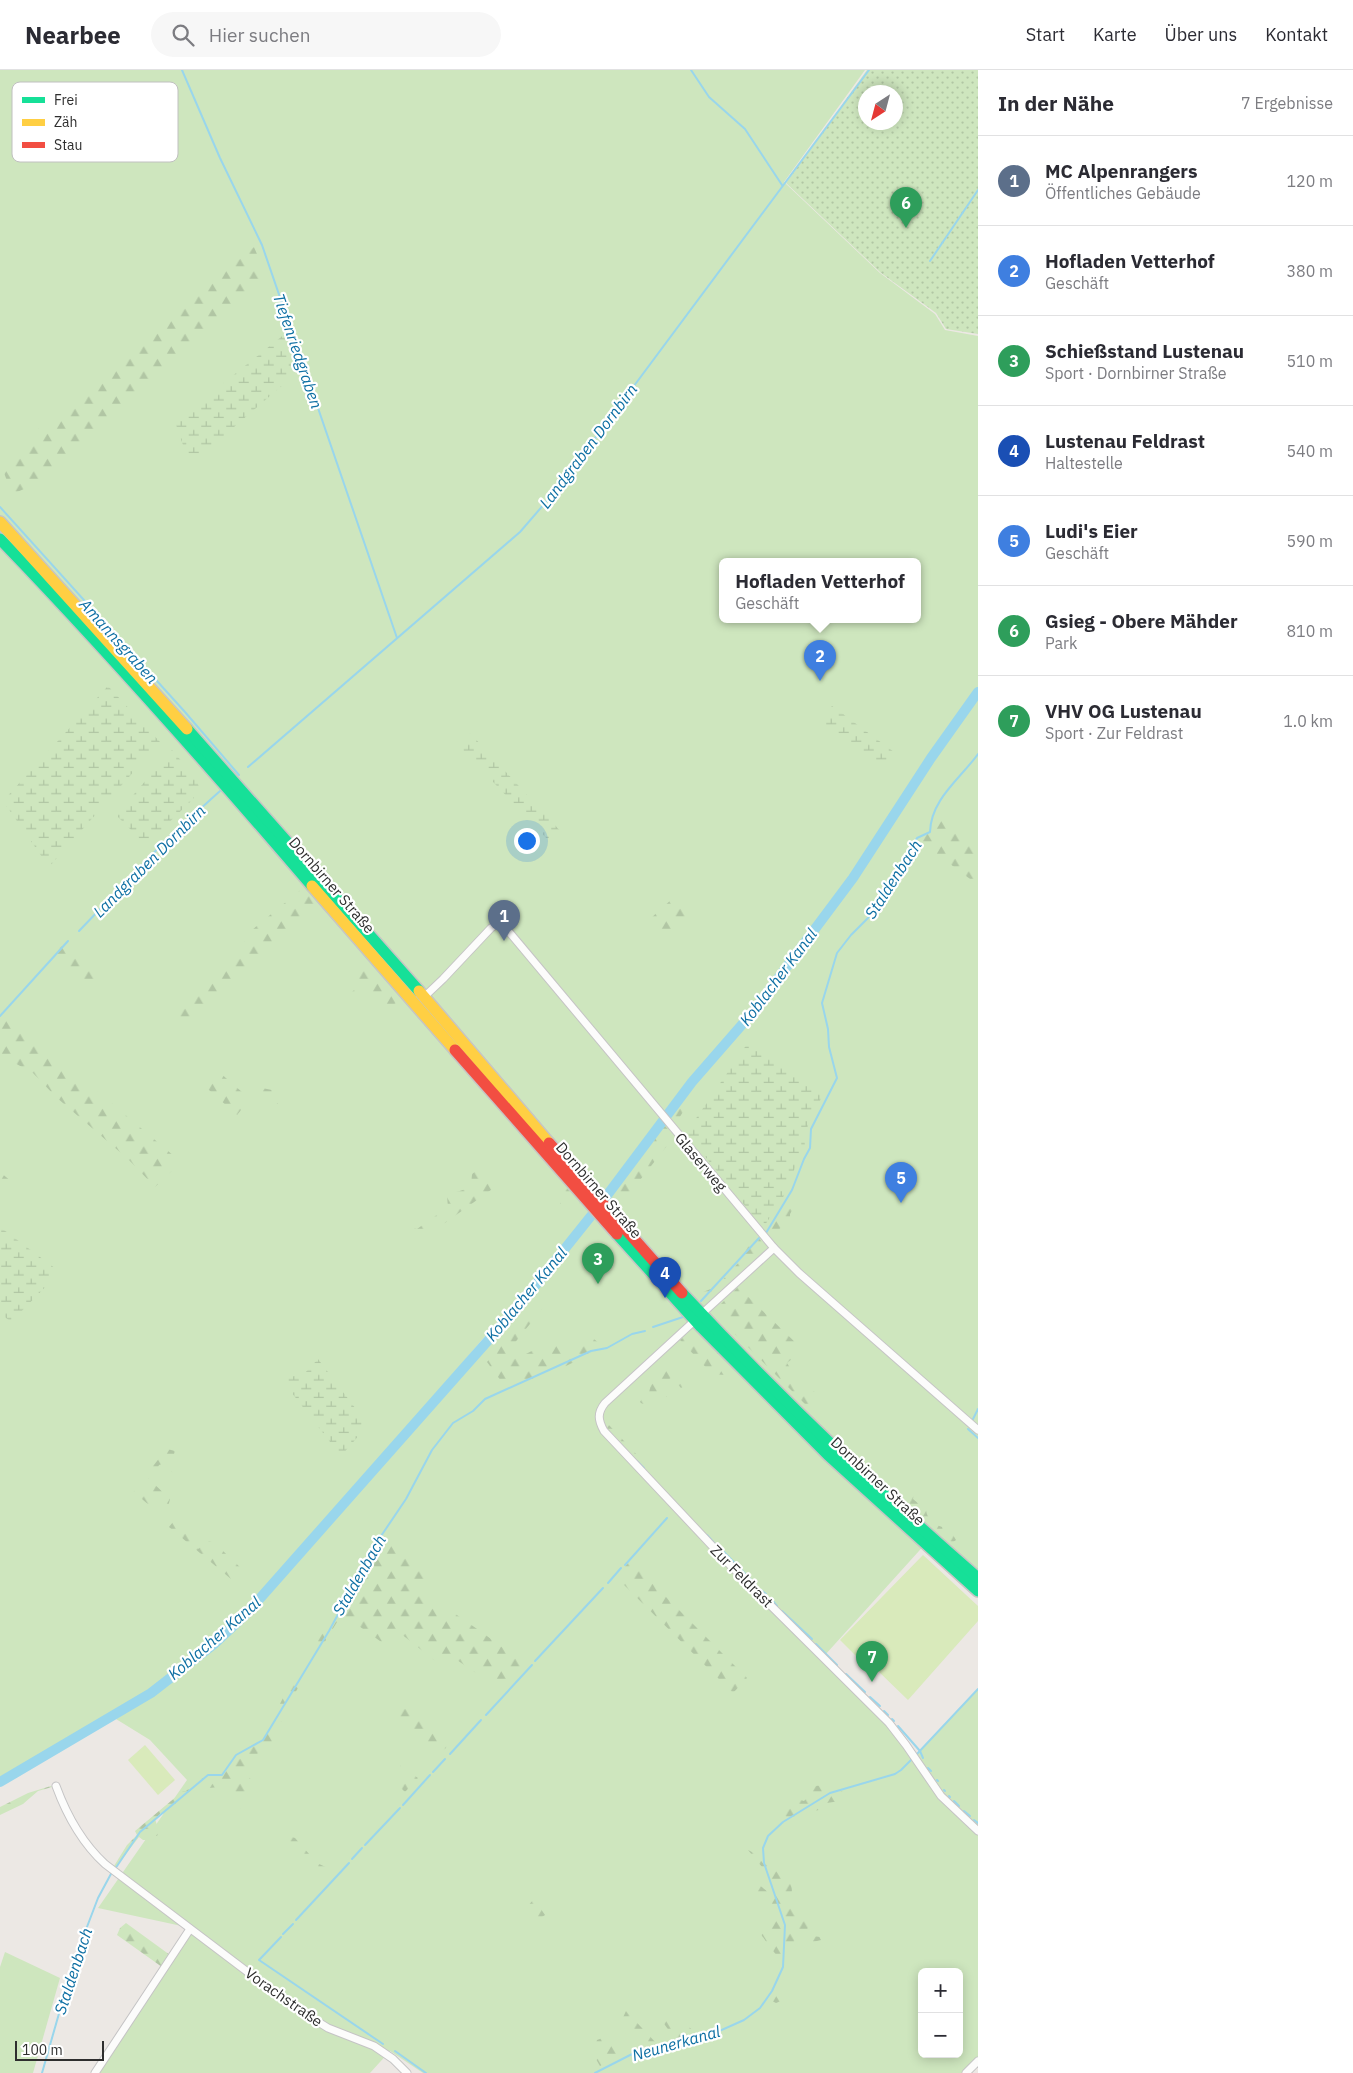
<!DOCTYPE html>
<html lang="de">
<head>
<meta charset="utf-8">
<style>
  body { margin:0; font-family:"IBM Plex Sans",sans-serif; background:#f7f7f7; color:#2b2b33 }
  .controls { position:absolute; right:15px; bottom:15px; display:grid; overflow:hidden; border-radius:8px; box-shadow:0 2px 12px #0003 }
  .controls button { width:45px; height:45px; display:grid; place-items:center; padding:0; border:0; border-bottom:1px solid #e1e1e2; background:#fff; color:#2b2b33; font:25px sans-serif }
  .compass { position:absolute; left:858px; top:15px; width:45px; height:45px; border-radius:50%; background:#fff; box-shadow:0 2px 12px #0003; rotate:216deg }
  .scale { position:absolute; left:15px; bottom:12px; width:89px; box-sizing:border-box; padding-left:5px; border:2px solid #2e2e2e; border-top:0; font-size:14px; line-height:18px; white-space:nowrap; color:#2e2e2e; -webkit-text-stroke:4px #fff; paint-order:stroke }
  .you { position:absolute; left:526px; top:770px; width:18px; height:18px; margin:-12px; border:4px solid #fff; border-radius:50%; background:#1a73e8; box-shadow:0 0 0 8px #1a73e833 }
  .badge { display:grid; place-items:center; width:32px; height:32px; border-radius:50%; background:#706f6e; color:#fff; font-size:16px; font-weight:700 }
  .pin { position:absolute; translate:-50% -41px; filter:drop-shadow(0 1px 2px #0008) }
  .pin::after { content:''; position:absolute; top:26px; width:18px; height:15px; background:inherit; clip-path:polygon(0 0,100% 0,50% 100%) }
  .popup { position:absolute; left:719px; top:488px; width:202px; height:65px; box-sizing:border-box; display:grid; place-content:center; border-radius:8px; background:#fff; filter:drop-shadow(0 1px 4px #0005); font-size:16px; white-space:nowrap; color:#7c7c81 }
  .popup b { font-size:19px; color:#2b2b33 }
  .popup::after { content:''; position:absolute; left:50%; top:100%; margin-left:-10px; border:10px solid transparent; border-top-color:#fff }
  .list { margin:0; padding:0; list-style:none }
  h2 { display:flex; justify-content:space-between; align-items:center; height:65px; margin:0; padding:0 20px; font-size:21px }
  h2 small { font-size:16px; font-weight:400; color:#7c7c81 }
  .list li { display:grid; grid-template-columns:32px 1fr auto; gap:15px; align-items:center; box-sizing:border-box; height:90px; padding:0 20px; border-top:1px solid #e1e1e2 }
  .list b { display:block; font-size:19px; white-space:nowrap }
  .list p { margin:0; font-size:16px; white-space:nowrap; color:#7c7c81 }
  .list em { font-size:16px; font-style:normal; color:#7c7c81 }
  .icon { flex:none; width:28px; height:28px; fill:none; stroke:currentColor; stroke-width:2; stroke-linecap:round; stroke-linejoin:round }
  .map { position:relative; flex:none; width:978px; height:2003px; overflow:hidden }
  header { display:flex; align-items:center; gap:30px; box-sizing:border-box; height:70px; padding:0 25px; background:#fff; border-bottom:1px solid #e1e1e2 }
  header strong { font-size:24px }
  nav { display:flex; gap:28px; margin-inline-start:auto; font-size:18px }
  .search { width:350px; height:45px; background:#f7f7f7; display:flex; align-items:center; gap:12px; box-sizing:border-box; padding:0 18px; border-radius:28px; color:#7c7c81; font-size:19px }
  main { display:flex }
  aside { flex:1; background:#fff }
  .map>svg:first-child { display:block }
  .grass { fill:#cee6be; fill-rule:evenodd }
  .forest { fill:url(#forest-firs) }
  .wetland { fill:url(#wetland-marsh) }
  .park { fill:url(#park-dots); fill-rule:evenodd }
  .pitch { fill:#d9eabb }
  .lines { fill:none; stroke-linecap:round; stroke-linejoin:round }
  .stream { stroke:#99d6ec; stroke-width:2 }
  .river { stroke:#99d6ec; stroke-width:10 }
  .street-casing { stroke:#c5c4c5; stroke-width:9 }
  .fast-casing { stroke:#c6c5c4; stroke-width:14 }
  .slow-casing { stroke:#c6c5c4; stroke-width:14 }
  .jam-casing { stroke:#c6c5c4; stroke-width:14 }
  .street { stroke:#fcfcfb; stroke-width:7 }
  .fast { stroke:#16e098; stroke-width:11 }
  .slow { stroke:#ffcf43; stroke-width:11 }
  .jam { stroke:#f24e42; stroke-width:11 }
  .labels { text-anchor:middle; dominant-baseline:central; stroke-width:4.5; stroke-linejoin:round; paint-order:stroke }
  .street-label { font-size:15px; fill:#2e2e2e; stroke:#fff }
  .water-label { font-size:16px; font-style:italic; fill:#0d6fa3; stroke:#fff }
  .key { fill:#fff; stroke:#c0c0c0; stroke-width:1 }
  .key-label { font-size:14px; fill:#2e2e2e }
</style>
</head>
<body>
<header>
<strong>Nearbee</strong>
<div class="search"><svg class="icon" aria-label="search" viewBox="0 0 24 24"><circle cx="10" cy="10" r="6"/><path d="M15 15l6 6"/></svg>Hier suchen</div>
<nav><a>Start</a><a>Karte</a><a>Über uns</a><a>Kontakt</a></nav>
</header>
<main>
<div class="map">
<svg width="978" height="2003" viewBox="0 0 978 2003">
  <defs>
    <pattern id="forest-firs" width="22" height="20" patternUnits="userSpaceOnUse" patternTransform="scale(1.25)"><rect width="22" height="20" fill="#cee6be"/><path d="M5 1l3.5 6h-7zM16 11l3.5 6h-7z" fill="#b1c6a4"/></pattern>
    <pattern id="wetland-marsh" width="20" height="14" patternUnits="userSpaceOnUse" patternTransform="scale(1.25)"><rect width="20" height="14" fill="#cee6be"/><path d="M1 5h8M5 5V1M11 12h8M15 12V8" fill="none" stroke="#b1c6a4"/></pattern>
    <pattern id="park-dots" width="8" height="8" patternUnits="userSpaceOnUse" patternTransform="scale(1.25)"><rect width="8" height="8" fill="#cee6be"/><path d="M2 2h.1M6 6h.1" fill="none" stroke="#b1c6a4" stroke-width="1.8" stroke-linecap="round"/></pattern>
  </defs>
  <rect width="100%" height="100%" fill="#ece8e4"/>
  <!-- grass -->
  <g class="grass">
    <path d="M0 0H865L784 112 880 203 935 244 945 260 978 266V1509L928 1471 825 1585 895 1663 945 1734 978 1764V1987L962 2003H423L390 1981 370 2003H95L190 1859 291 1935 333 1959 277 1923 191 1858 98 1838 187 1710 150 1670 116 1649 170 1614 222 1572 266 1527 471 1296 607 1132 603 1127 414 1350 260 1524 208 1575 142 1625 0 1707ZM722 492H918V550H722ZM922 1902H959V1984H922Z"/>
    <polygon points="978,1619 978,1758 938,1719 916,1685"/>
    <polygon points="5,1882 60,1908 33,2003 0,2003 0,1897"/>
  </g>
  <!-- forest -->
  <g class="forest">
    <polygon points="254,177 265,203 145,317 29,417 12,424 1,395 39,358"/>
    <polygon points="939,743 978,774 978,815 921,772 923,757"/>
    <path d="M304 817 320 838 185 961 170 948C177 940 185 924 196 922L208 903 217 899 250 866 252 860Z"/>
    <path d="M672 829 689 844C684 858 681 866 666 869L650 849Z"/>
    <polygon points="66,871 102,903 92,922 50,886"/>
    <path d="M368 891 398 927 399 931C386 942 378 929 369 920L353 934 348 926 360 914 355 908 357 901Z"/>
    <polygon points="0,942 5,943 181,1092 155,1117 128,1089 56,1027 33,1003 0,985"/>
    <polygon points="711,995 714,996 701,1013 676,1053 671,1049"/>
    <polygon points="219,1002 250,1029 237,1045 200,1012"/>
    <polygon points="246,1006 257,1017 272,1020 271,1027 288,1044 282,1045 276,1041 242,1013"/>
    <polygon points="665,1056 673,1065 666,1077 618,1138 612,1128"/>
    <path d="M476 1101 480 1102 495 1117 420 1171 404 1161 391 1148 411 1158 417 1159 448 1137 447 1126C455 1121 463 1121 471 1117L472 1104Z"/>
    <polygon points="0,1102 12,1112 4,1115 0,1122"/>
    <polygon points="563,1114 580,1133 558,1145 557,1143 563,1125"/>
    <polygon points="789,1135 794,1137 790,1144 790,1148 770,1169 766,1164 785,1136"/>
    <polygon points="758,1167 764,1175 765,1180 719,1222 714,1223 706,1231 699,1230 695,1225 716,1217 740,1191 735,1185 734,1181 742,1171 753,1172"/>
    <path d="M738 1217 798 1275 792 1289 787 1293C794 1305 802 1317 815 1322L812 1335 809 1338 713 1242Z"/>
    <polygon points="546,1222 550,1229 513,1275 524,1285 553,1270 577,1275 590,1266 604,1277 550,1304 510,1315 504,1315 487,1292"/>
    <polygon points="695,1259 703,1267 697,1269 709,1281 714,1279 732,1300 725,1305 712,1304 680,1270"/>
    <polygon points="672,1297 688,1314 681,1318 672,1307 667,1311 675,1324 670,1328 662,1325 649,1340 640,1332 645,1324 649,1323 651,1313 656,1310 661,1302"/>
    <polygon points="607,1353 638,1386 635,1389 605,1356"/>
    <polygon points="167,1379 175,1381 170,1396 213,1429 215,1432 211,1432 162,1394 159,1395 151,1411 170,1429 168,1437 161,1440 153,1435 149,1435 136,1424 129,1426 150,1407 147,1403"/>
    <path d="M914 1423 913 1429 926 1440C927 1449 934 1454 942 1457L943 1461 953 1465 956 1470 952 1473 909 1435 911 1424Z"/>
    <polygon points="177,1447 196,1463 192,1473 198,1479 209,1471 218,1474 223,1481 244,1501 236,1510 231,1509 169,1457"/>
    <path d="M383 1457 409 1481 429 1511 421 1519C455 1545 491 1567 524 1594L501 1620 454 1588 444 1598 400 1563 387 1576 342 1544 321 1578 316 1579 318 1569Z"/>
    <polygon points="630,1491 747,1608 733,1623 616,1507"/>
    <path d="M293 1615 298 1618C293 1625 293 1632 289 1639H287L282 1651 275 1655 273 1671 270 1679 265 1681 262 1678 259 1683 252 1686 254 1690 241 1700 258 1716C254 1726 250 1724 247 1737L240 1739 219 1717 199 1719 198 1725 194 1728 189 1724 179 1729V1735L168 1745 161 1743 155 1749 159 1761 157 1766H150L147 1770H143L139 1767 115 1798 114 1796 127 1775 137 1765 135 1761 183 1721H186L213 1700 219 1698 231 1684 263 1667 284 1626Z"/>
    <path d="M402 1638 417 1643 431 1653 434 1652C440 1656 442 1663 447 1670L446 1678 439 1683 396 1648Z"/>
    <polygon points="397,1690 399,1691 401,1697 418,1708 405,1722 401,1718 401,1713 397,1709 399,1703 394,1695"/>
    <path d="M826 1715 828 1721H842L845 1726 843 1731C835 1733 824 1730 819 1740L814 1741 808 1737 794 1752 795 1759 786 1758 785 1739 788 1730 794 1728 804 1731 808 1727 809 1721 815 1716Z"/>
    <polygon points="51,1716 52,1717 38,1721 23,1734 0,1745 0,1737 28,1723"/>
    <path d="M288 1766 295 1768 317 1793 332 1800 333 1802 311 1824 309 1822 324 1808 327 1802C310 1794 301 1779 286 1770Z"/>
    <path d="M748 1780 756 1784 765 1796 767 1791 770 1790 775 1797 776 1801C787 1808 797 1816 789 1829L810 1853 807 1860 813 1866 820 1867 821 1870 813 1872 801 1862 795 1865C794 1878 792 1885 780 1889 777 1887 762 1866 760 1863L766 1859V1855L771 1848 769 1838 762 1837 763 1829 752 1821 744 1826 742 1825 741 1823 752 1813 758 1814 768 1822 770 1819 762 1797Z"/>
    <polygon points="534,1829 545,1845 536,1851 526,1838"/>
    <polygon points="126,1853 170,1885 162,1897 117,1865 120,1858"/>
    <path d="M784 1906 788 1912 781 1931 776 1933 772 1931C770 1924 778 1910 784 1906Z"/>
    <polygon points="626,1941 657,1974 637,1977 619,1956"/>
    <polygon points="679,1948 698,1965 670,1972 670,1962 662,1951 666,1950 675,1955"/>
    <polygon points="605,1967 621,1984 600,1996 593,1984 597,1970"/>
  </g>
  <!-- wetland -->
  <g class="wetland">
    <polygon points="286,263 299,301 190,395 175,352"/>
    <polygon points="108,616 160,672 49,797 3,731"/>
    <polygon points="832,636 894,682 882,700 817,655"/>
    <polygon points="470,663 564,765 551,773 459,676"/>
    <polygon points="172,680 196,708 199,717 193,729 146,775 116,745"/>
    <polygon points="747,974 825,1020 804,1064 805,1077 799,1087 785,1124 763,1158 686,1063"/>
    <polygon points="0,1157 60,1202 11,1252 0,1243"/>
    <polygon points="318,1289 368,1355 341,1386 281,1309 304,1304"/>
  </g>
  <!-- park -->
  <path class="park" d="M867 0H978V264L946 259 936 243 881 203 786 113ZM866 22H896V52H866Z"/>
  <!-- pitch -->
  <g class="pitch">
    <polygon points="923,1485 978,1536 978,1551 908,1630 877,1600 870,1600 840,1570"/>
    <polygon points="145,1675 175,1710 158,1725 128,1690"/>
  </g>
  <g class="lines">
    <!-- stream -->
    <g class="stream">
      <polyline points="182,0 220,88 262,175 397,568"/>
      <polyline points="691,0 709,27 745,59 782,115"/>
      <polyline points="930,191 978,120"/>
      <polyline points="0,437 185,642 239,705"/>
      <polyline points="248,697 520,462 558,418 869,0"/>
      <polyline points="79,861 167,769 220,721"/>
      <polyline points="0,946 68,871"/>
      <path d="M766 1163 792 1120 804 1089 810 1078 811 1059 837 1008 829 977 828 959 822 933 837 883 851 865 878 838 917 768 930 762C931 729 960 709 978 684"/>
      <polyline points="701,1231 759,1168"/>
      <polyline points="653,1257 683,1247"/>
      <polyline points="973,1349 978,1339"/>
      <polyline points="968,1359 978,1368"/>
      <polyline points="637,1391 644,1398"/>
      <polyline points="707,1465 715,1474"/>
      <polyline points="721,1479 756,1515"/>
      <polyline points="625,1495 667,1448"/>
      <polyline points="608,1513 621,1498"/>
      <polyline points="761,1520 766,1524"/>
      <polyline points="771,1529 777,1536"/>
      <polyline points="782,1541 812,1569"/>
      <polyline points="816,1574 837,1595"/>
      <polyline points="535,1591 603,1518"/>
      <polyline points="846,1604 865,1622"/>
      <polyline points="870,1627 880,1636"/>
      <polyline points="884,1641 888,1645"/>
      <polyline points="486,1645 532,1595"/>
      <polyline points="892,1649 894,1651"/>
      <polyline points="898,1656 920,1681 923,1688"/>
      <polyline points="450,1684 481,1650"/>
      <polyline points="916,1685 978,1619"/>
      <polyline points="928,1698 931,1701"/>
      <polyline points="433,1702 445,1689"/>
      <polyline points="937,1710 938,1711"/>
      <polyline points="944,1720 945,1721"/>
      <polyline points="949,1726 950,1727"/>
      <polyline points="954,1731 959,1736"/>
      <polyline points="403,1735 430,1705"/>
      <polyline points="964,1741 970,1746"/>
      <polyline points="974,1750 978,1753"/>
      <polyline points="365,1775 400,1738"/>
      <polyline points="352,1789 362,1778"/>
      <polyline points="115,1799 140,1762 208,1705 222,1705 236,1685 263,1670 329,1561 377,1472 406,1429 432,1380 453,1353 473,1341 485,1329 591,1281 607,1278 632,1264 645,1261"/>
      <polyline points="296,1850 349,1793"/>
      <polyline points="283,1864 293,1854"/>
      <polyline points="281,1867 259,1890 383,1974"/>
      <polyline points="395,1981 426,2003"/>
      <polyline points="42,2003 74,1891 98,1828 112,1802"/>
      <polyline points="595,2003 640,1980 706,1967 744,1950 760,1938 772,1921 783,1897 785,1855 764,1793 763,1778 768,1766 783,1752 830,1723 895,1704 901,1700 913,1688"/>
    </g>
    <!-- river -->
    <polyline class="river" points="0,1712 151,1623 214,1574 247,1543 523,1231 599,1136 692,1012 753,942 853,808 931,688 978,622"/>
    <defs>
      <g id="street">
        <polyline points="423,928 443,909 491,858 499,852 505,857 774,1178 799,1203 978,1360"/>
        <polyline points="706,1240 774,1178"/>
        <path d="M691 1254 605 1333C597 1343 598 1350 604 1361L731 1496 889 1653 906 1675 941 1726 978 1761"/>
        <path d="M56 1716C67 1746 81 1772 105 1794L291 1935 328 1958 374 1976 393 1989 407 2003"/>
        <polyline points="95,2003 190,1859"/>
        <polyline points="966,2003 978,1991"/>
      </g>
      <g id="fast">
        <path d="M0 469C108 581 211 698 312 816"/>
        <polyline points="187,659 419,921"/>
        <polyline points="617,1164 701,1257 828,1385 978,1521"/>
        <path d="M682 1223C775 1323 874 1418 978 1508"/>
      </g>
      <g id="slow">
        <polyline points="0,452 187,659"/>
        <polyline points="312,816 455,980"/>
        <polyline points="419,921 549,1073"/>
      </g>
      <g id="jam">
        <polyline points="455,980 617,1164"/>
        <polyline points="549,1073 682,1223"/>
      </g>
    </defs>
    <!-- street casing -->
    <use href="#street" class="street-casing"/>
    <!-- fast casing -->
    <use href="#fast" class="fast-casing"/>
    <!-- slow casing -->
    <use href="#slow" class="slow-casing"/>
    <!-- jam casing -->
    <use href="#jam" class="jam-casing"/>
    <!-- street -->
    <use href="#street" class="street"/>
    <!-- fast -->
    <use href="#fast" class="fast"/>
    <!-- slow -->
    <use href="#slow" class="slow"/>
    <!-- jam -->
    <use href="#jam" class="jam"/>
  </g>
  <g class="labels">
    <!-- street labels -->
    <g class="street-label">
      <text transform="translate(332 815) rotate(49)">Dornbirner Straße</text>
      <text transform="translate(701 1092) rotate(50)">Glaserweg</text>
      <text transform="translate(599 1120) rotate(49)">Dornbirner Straße</text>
      <text transform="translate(878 1411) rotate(43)">Dornbirner Straße</text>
      <text transform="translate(742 1506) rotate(45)">Zur Feldrast</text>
      <text transform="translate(284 1927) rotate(35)">Vorachstraße</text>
    </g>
    <!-- water labels -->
    <g class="water-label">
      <text transform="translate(298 281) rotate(71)">Tiefenriedgraben</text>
      <text transform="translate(588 376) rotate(-53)">Landgraben Dornbirn</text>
      <text transform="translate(119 571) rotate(48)">Amannsgraben</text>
      <text transform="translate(149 791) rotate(-45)">Landgraben Dornbirn</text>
      <text transform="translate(893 809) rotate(-57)">Staldenbach</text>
      <text transform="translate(778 907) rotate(-53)">Koblacher Kanal</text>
      <text transform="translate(526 1224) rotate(-50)">Koblacher Kanal</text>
      <text transform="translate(359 1505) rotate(-60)">Staldenbach</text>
      <text transform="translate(214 1568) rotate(-41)">Koblacher Kanal</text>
      <text transform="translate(73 1901) rotate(-72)">Staldenbach</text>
      <text transform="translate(676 1973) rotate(-16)">Neunerkanal</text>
    </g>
  </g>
  <!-- legend -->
  <rect x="12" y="12" width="166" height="80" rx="8" class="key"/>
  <rect x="22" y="27" width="23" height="6" fill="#16e098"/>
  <rect x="22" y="49" width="23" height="7" fill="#ffcf43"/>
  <rect x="22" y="72" width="23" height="6" fill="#f24e42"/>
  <g class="key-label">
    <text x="54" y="35">Frei</text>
    <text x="54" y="57">Zäh</text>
    <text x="54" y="80">Stau</text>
  </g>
</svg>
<div class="controls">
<button>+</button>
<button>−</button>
</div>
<svg class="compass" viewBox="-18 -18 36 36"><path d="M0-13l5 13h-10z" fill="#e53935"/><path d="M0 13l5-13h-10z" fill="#7c7c81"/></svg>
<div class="scale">100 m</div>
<div class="you"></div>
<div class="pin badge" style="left:504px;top:871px;background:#5c6f8a">1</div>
<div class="pin badge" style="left:820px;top:611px;background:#3f7fe0">2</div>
<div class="popup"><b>Hofladen Vetterhof</b>Geschäft</div>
<div class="pin badge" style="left:598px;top:1214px;background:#2e9e5b">3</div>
<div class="pin badge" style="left:665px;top:1228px;background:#1a4fb4">4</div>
<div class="pin badge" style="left:901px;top:1133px;background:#3f7fe0">5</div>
<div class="pin badge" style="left:906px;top:158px;background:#2e9e5b">6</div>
<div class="pin badge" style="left:872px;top:1612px;background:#2e9e5b">7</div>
</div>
<aside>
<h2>In der Nähe<small>7 Ergebnisse</small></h2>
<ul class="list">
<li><span class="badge" style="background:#5c6f8a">1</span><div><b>MC Alpenrangers</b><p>Öffentliches Gebäude</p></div><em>120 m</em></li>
<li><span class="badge" style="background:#3f7fe0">2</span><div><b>Hofladen Vetterhof</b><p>Geschäft</p></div><em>380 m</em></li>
<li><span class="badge" style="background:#2e9e5b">3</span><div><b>Schießstand Lustenau</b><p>Sport · Dornbirner Straße</p></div><em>510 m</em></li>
<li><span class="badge" style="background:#1a4fb4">4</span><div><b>Lustenau Feldrast</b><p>Haltestelle</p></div><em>540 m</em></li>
<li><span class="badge" style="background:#3f7fe0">5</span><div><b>Ludi's Eier</b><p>Geschäft</p></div><em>590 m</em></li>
<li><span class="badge" style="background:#2e9e5b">6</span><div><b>Gsieg - Obere Mähder</b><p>Park</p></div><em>810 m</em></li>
<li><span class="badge" style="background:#2e9e5b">7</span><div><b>VHV OG Lustenau</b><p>Sport · Zur Feldrast</p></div><em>1.0 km</em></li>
</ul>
</aside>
</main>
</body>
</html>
